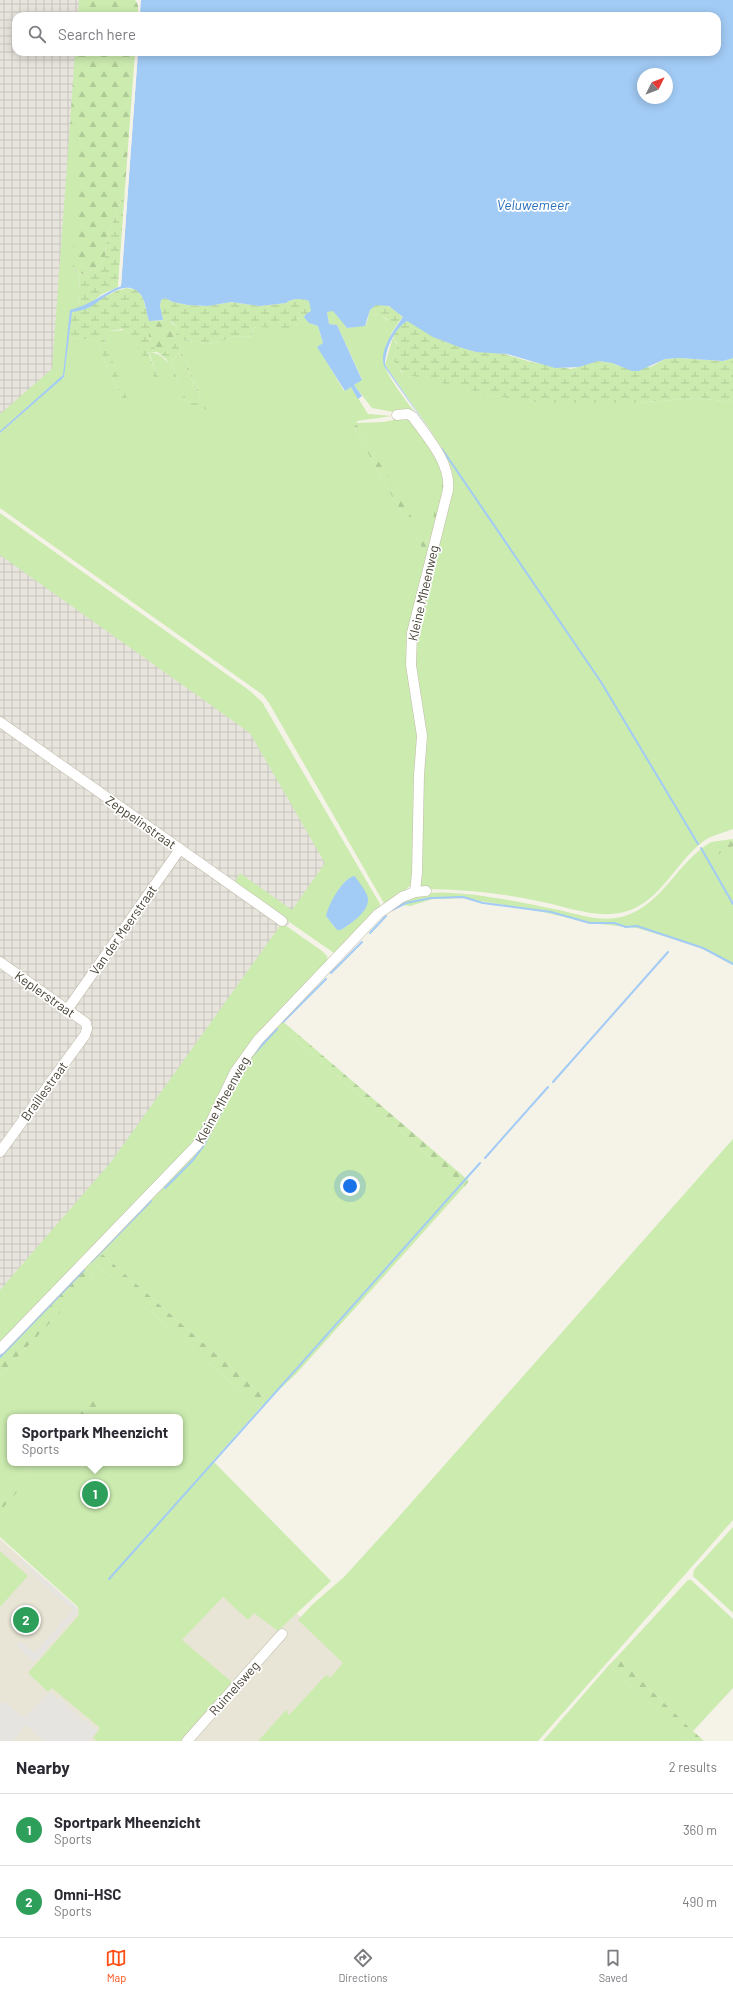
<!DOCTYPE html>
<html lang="en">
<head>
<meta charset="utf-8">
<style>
  body { margin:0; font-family:Barlow,sans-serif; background:#f2f2f3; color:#2b2b33 }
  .compass { position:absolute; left:637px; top:68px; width:36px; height:36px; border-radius:50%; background:#fff; box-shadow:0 2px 10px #0003; rotate:48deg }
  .you { position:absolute; left:350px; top:1186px; width:14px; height:14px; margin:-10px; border:3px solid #fff; border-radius:50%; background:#1a73e8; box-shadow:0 0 0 6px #1a73e833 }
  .badge { display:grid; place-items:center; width:26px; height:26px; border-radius:50%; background:#ff4e15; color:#fff; font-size:13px; font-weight:700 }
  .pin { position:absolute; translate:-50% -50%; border:2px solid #fff; box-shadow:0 1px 4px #0006 }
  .popup { position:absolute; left:7px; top:1414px; width:176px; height:52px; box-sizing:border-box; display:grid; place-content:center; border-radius:8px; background:#fff; filter:drop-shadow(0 1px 3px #0005); font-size:13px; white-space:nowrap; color:#7c7c81 }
  .popup b { font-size:15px; color:#2b2b33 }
  .popup::after { content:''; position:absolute; left:50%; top:100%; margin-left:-8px; border:8px solid transparent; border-top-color:#fff }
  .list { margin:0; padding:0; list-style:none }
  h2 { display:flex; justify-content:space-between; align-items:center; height:52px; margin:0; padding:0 16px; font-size:17px }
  h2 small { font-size:13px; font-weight:400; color:#7c7c81 }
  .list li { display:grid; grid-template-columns:26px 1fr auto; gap:12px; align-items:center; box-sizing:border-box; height:72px; padding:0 16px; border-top:1px solid #e1e1e2 }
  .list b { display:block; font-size:15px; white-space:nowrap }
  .list p { margin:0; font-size:13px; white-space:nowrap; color:#7c7c81 }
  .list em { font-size:13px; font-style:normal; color:#7c7c81 }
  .icon { flex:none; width:22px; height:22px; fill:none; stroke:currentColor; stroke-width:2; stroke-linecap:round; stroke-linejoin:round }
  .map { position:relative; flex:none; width:733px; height:1741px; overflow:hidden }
  .search { position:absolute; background:#fff; box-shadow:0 2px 10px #0003; left:12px; right:12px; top:12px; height:44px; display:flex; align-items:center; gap:10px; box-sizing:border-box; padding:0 14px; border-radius:12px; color:#7c7c81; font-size:15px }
  .sheet { height:196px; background:#fff }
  nav { display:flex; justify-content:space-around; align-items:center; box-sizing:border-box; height:56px; border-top:1px solid #e1e1e2; background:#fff; font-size:11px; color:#7c7c81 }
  nav a { display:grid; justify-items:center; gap:2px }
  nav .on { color:#ff4e15 }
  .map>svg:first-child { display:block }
  .residential { fill:#e9e5d6 }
  .industrial { fill:url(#industrial-grid) }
  .grass { fill:#cbebaf; fill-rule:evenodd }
  .forest { fill:url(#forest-firs) }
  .wetland { fill:url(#wetland-marsh) }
  .parking { fill:#e6e4e0 }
  .water { fill:#a2cbf5; fill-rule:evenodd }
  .pier { fill:#f5f2e8 }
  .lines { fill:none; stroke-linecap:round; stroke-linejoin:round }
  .stream { stroke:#a2cbf5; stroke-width:2 }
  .minor-casing { stroke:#c1bbaa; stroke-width:11 }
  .minor { stroke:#fff; stroke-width:10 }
  .labels { text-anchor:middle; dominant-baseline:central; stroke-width:3.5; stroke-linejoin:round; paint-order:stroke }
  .street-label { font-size:13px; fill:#494336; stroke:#fff }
  .water-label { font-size:14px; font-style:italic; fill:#2970bc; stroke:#fff }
</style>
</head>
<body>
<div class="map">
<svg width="733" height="1741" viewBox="0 0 733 1741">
  <defs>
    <pattern id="industrial-grid" width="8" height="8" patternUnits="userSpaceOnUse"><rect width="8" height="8" fill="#e7e4dd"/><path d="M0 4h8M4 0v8" fill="none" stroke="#c8c5be"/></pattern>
    <pattern id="forest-firs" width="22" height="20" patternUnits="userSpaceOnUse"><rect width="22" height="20" fill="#cbebaf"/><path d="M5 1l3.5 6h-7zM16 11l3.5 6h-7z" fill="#b0cb97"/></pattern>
    <pattern id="wetland-marsh" width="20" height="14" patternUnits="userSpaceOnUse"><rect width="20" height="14" fill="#cbebaf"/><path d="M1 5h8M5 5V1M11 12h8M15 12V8" fill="none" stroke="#b0cb97"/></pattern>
  </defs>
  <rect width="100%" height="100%" fill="#f5f2e8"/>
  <!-- residential -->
  <g class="residential">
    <polygon points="0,1539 82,1612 142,1741 0,1741"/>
    <polygon points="230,1588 292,1609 352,1665 284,1741 192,1741 178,1641"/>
  </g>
  <!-- industrial -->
  <g class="industrial">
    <polygon points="0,0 95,0 94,16 16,16 16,52 91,52 70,376 0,438"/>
    <polygon points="0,551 254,734 332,863 116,1165 0,1295"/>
  </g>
  <!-- grass -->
  <g class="grass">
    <polygon points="77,123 74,270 80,274 78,309 70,310 64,373 58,381 0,431 0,414 52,369 70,124"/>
    <path d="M333 310 347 328 368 325 373 314 380 315 387 320H400L391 334 383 362C389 382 421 420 435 437L385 365 393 337 397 345 394 361 401 372 490 395 540 403H636L696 398 733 402V829C723 833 708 836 700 844 676 864 662 896 633 909 603 922 569 907 538 901 502 893 467 890 430 889L423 888 419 884 422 773 413 640 451 485 414 416 372 408 354 385 362 379 337 325 329 324 327 312Z"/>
    <path d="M304 317 312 324 318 326 323 343 318 347 344 391 351 387 368 414 392 416 357 421V423L384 422 408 417 428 442 446 480 428 540 425 541 357 425 354 426 379 474 423 549 431 550 410 628 420 726 416 865 411 887H408L405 892 385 905 269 703 263 695 0 508V433L64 377 69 337 96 341 123 401 105 342 104 335 108 331 126 330 134 337 162 388 149 353C170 350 179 388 186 404L200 405 187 401 170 362 179 353 200 397 202 398 181 350 179 344 180 340 215 344 232 337 243 336 250 337 253 335 252 329C267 320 283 333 297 323V319Z"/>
    <path d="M0 513 250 691 262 702 380 904V908L334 953 236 885V880L240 873 292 910 325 863 250 733 0 555ZM351 877H355L368 899C364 914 353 922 341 930H337L326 916C332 903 338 885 351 877Z"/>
    <path d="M711 842 719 853 733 846V965L697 946 637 928 590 923 539 911 462 898 433 899 410 906 396 904C402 901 409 897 416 895 449 886 524 903 559 910 581 915 603 923 625 916 664 903 677 862 711 842Z"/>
    <polygon points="282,923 322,951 327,956 328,962 246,1050 201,1134 0,1344 0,1290 111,1162"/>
    <polygon points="281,1020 294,1031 290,1035 464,1187 296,1374 268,1400 101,1253 125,1222 189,1159 244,1062"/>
    <polygon points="733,1139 733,1520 538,1741 258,1741 286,1710 289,1715 326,1675 330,1678 343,1663 298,1620 313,1604 344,1577 395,1521"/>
    <polygon points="93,1261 260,1408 213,1461 331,1581 278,1631 254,1613 248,1620 223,1597 182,1640 233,1683 183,1741 97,1741 93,1738 100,1728 52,1688 48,1692 28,1673 79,1615 78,1607 0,1537 0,1503 38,1463 180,1463 180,1417 10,1417 10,1463 35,1463 0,1501 0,1375 94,1277 85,1268"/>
    <polygon points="733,1527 733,1613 693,1576 694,1570"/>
    <polygon points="0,1551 28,1576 0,1607"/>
    <polygon points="688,1580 691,1580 733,1619 733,1688 693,1731 617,1657"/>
    <polygon points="609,1665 689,1741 543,1741"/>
  </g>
  <!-- forest -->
  <g class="forest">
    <polygon points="79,0 135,0 138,5 138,16 78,16"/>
    <polygon points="75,52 135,52 125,188 117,213 107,235 105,258 100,265 84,274 78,273 73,267 77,123 70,124"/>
    <path d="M168 320 178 328 171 350 160 354C148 347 148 334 149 321Z"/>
    <polygon points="357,425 426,541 428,540 441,484 443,481 446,480 431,550 426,551 423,549 379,474 354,426"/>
    <polygon points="733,839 733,846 719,854 711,842"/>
    <polygon points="294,1031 469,1181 464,1187 290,1035"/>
    <polygon points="101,1253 268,1400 260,1408 93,1261"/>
    <polygon points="85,1268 94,1277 0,1375 0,1358"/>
    <polygon points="93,1399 100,1405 89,1417 76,1417"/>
    <polygon points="35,1463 48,1463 46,1466 43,1463 0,1511 0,1501"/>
    <polygon points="617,1657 693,1731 704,1741 689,1741 609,1665"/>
  </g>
  <!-- wetland -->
  <g class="wetland">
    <polygon points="125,188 118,287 102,294 88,305 78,309 80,274 84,274 100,265 105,258 107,235 117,213"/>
    <path d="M127 288 137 290 143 298 149 321V339L157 352 148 353 163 388 159 386 130 333 122 329 108 331 104 336 105 342 127 398 123 401 96 341 69 337 72 312C92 308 106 292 127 288Z"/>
    <path d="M165 298 173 302 188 305 208 306 231 302 260 306 286 303C292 298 305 297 311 302V311L306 314 304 317 297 319V323L290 328 255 327 252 329 253 337 243 336 232 337 215 344 180 340 179 344 181 350 202 398 200 397 179 353 170 362 187 401 206 406V410L186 404 166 359 160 354 171 349 178 328 172 322 163 320 160 306 161 300Z"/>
    <path d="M382 304 395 309 403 318C390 328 386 314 373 314L369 324 365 326C372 315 364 306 382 304Z"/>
    <path d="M407 321 446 342 476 352H497L531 362 571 369 598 361 612 363 618 366 651 367 665 359 679 358 723 361 733 358V402L696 398 636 403H540L518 400 490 395 405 374 399 369 394 361 397 345C397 341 393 339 393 336 393 329 402 324 407 321Z"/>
  </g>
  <!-- parking -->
  <g class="parking">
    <polygon points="21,1559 76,1607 77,1613 35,1662 16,1645 21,1642 35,1653 73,1610 36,1578 37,1576 19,1561"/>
    <polygon points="50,1692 59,1701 61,1699 84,1722 86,1720 98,1731 89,1741 43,1741 27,1725 22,1727 22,1730 13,1740 0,1741 0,1706 5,1701 24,1718"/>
  </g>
  <!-- water -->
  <g class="water">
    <path d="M141 0H733V358L723 361 679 358 665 359 639 371H632L612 363 598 361 579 367 555 368 507 354 476 352 459 347 433 337 407 321C394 329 385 350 385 365L435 438 384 366C379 350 394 330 403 317L389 306 376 305 370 310 365 326 347 328 333 311 327 312 329 324 337 325 362 380 354 385 362 396 358 399 351 387 345 391 317 347 323 343 318 326 309 323 304 317 306 314 311 311 309 301C303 298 291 298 286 303L260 306 231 302 208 306 188 305 173 302 165 298 161 300 160 306 163 320 149 321C146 313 146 302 141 295 127 276 103 299 90 307 84 310 78 311 72 312L64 377 0 433V431L63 375 70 310C91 305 101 294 121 286L138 52H717V16H140ZM643 74H667V98H643Z"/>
    <path d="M355 876C359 883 367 891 368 899 369 912 350 924 341 930H337L326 916C328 905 343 877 355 876Z"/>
  </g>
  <!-- pier -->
  <polygon class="pier" points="136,52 138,52 121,286 118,287"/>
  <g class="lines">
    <!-- stream -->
    <g class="stream">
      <polyline points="442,449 601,682 698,844"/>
      <polyline points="701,848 733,904"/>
      <polyline points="392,910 406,903 431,898 463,897 483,903 551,912 590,923 614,923 626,927 637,926 703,948 733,964"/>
      <polyline points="370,933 386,916"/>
      <polyline points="331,973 362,942"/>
      <polyline points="283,1022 326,979"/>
      <polyline points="251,1057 277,1029"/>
      <polyline points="553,1082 668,952"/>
      <polyline points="485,1158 548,1087"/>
      <polyline points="165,1188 193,1160 204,1145 241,1073"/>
      <polyline points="91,1262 151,1201"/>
      <polyline points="0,1357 84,1270"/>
      <polyline points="109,1579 480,1163"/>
    </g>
    <defs>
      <g id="minor">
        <path d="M397 415 408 414 413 417C428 438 451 463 448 490L412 633 411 665 422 736 419 775 417 873 415 892"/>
        <polyline points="0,722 282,921"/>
        <polyline points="0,962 86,1023 87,1029 85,1035 0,1152"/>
        <polyline points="67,1010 180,849"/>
        <polyline points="0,1349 197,1145 209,1126 235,1072 258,1040 378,914 402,897 415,892 426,891"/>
        <polyline points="187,1741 282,1634"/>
      </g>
    </defs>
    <!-- minor casing -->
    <use href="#minor" class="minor-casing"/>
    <!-- minor -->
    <use href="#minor" class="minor"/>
  </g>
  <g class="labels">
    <!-- street labels -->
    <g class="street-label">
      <text transform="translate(423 593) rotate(-77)">Kleine Mheenweg</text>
      <text transform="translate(141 822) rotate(35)">Zeppelinstraat</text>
      <text transform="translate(123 930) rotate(-55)">Van der Meerstraat</text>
      <text transform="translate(45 994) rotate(35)">Keplerstraat</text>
      <text transform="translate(44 1091) rotate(-54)">Braillestraat</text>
      <text transform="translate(222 1100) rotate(-61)">Kleine Mheenweg</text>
      <text transform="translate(234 1688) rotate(-48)">Ruimelsweg</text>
    </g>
    <!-- water labels -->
    <g class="water-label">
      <text x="533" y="204">Veluwemeer</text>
    </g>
  </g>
</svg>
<svg class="compass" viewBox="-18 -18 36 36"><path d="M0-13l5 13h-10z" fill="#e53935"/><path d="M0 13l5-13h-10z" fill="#7c7c81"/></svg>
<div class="you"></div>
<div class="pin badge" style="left:95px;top:1494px;background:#2e9e5b">1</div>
<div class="popup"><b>Sportpark Mheenzicht</b>Sports</div>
<div class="pin badge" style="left:26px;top:1620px;background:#2e9e5b">2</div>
<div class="search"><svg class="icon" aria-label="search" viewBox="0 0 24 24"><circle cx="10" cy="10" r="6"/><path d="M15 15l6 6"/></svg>Search here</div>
</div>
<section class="sheet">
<h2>Nearby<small>2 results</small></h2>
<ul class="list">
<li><span class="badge" style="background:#2e9e5b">1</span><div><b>Sportpark Mheenzicht</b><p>Sports</p></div><em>360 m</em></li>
<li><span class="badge" style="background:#2e9e5b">2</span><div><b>Omni-HSC</b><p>Sports</p></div><em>490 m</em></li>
</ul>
</section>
<nav>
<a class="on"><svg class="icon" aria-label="map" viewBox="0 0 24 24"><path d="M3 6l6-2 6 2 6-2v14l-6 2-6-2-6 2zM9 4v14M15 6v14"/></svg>Map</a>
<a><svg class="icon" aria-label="directions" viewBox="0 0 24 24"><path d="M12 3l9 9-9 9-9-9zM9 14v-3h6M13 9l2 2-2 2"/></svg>Directions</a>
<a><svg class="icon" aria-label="saved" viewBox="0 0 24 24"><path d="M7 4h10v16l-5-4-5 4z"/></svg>Saved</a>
</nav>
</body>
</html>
